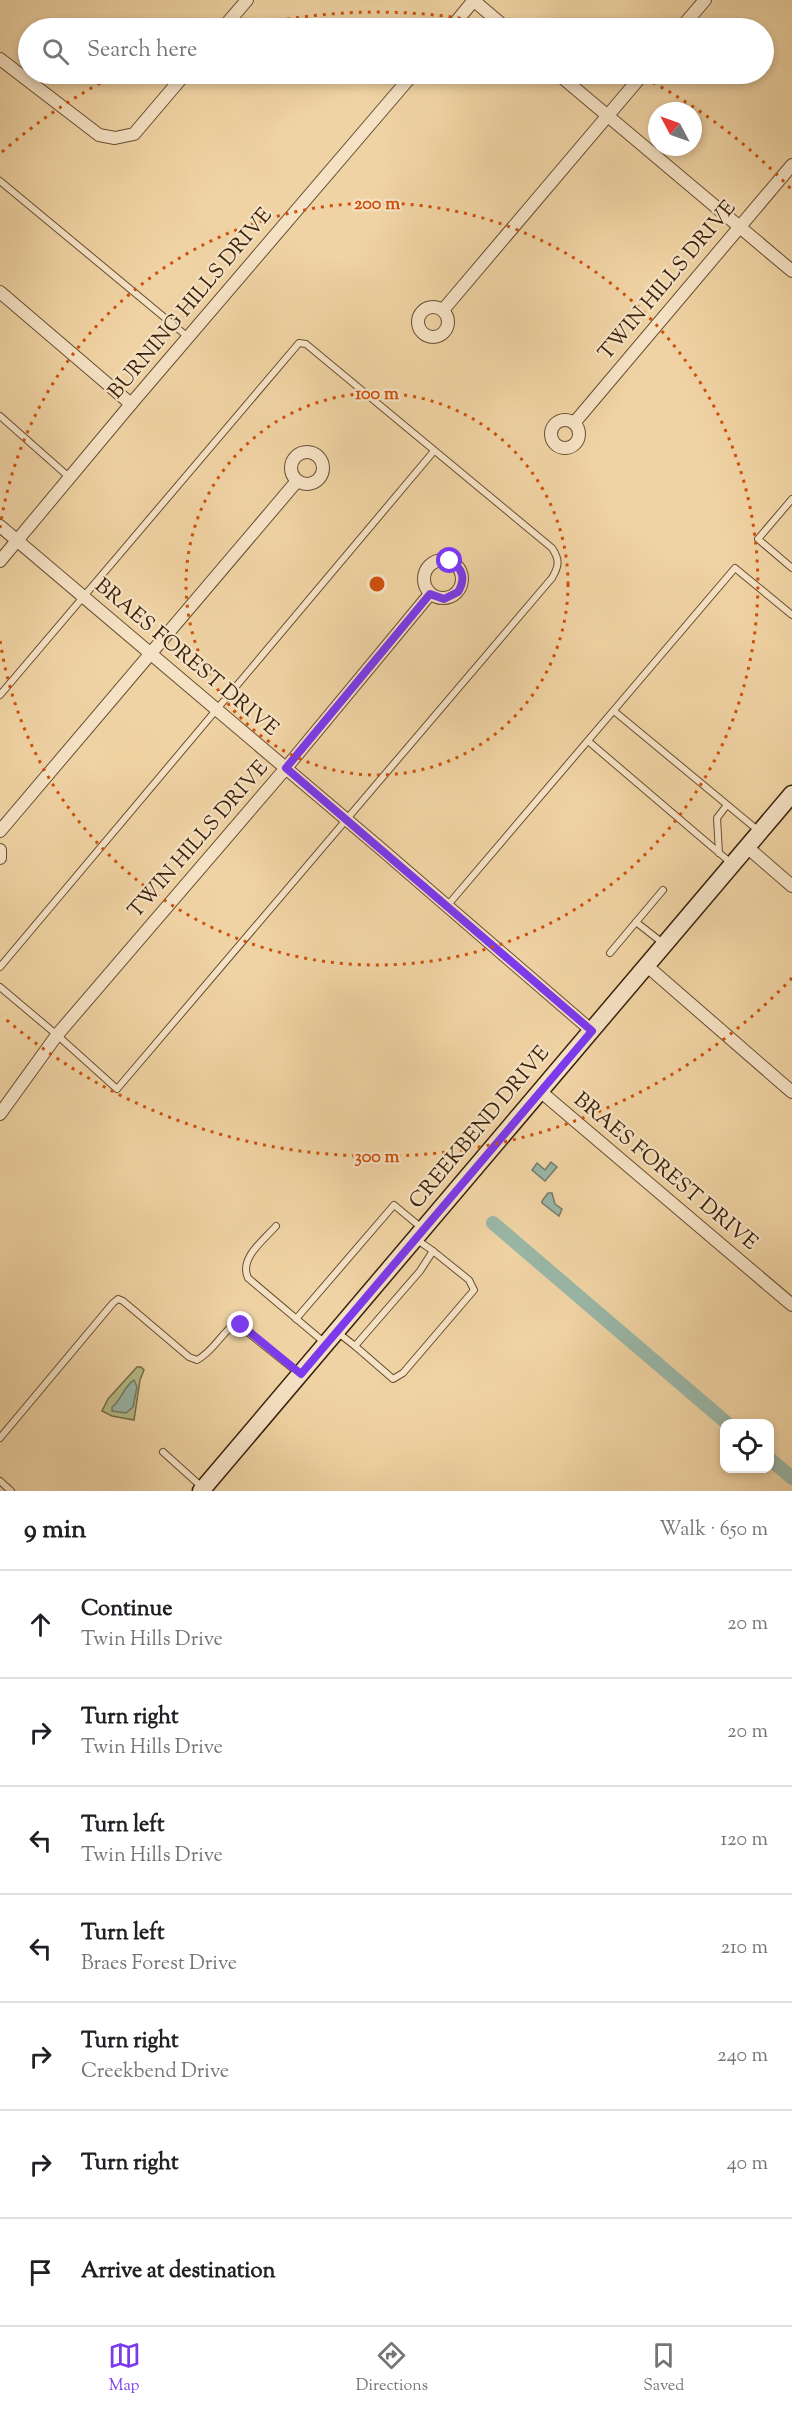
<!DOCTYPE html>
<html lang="en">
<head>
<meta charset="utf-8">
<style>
  body { margin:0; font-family:"Sorts Mill Goudy",serif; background:#f6f6f6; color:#202124 }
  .controls { position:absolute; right:18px; bottom:18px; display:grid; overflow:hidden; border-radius:12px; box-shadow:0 3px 9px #0003 }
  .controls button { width:54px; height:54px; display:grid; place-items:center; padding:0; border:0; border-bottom:2px solid #e0e0e0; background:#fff; color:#202124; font:30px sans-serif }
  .compass { position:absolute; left:648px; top:102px; width:54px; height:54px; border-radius:50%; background:#fff; box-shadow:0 3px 9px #0003; rotate:311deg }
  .stop { position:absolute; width:18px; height:18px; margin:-14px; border:4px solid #7c3aed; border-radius:50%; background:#fff }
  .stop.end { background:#7c3aed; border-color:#fff; box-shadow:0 2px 6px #0008 }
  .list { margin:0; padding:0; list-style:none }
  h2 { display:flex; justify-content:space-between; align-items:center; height:78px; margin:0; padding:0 24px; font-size:26px }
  h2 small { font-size:20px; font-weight:400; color:#757577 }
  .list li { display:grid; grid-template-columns:39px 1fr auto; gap:18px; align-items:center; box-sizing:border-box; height:108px; padding:0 24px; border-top:2px solid #e0e0e0 }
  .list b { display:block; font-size:22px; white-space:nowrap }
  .list p { margin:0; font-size:20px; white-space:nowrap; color:#757577 }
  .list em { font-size:20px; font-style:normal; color:#757577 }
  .icon { flex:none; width:33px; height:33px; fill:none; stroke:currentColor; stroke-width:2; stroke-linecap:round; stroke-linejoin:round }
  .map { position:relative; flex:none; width:792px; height:1491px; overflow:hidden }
  .search { position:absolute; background:#fff; box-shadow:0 3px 9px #0003; left:18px; right:18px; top:18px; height:66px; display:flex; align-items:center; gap:15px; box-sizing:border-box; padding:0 21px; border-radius:33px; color:#757577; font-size:22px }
  .sheet { height:834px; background:#fff }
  nav { display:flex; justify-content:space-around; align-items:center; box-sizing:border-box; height:84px; border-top:2px solid #e0e0e0; background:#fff; font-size:16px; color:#757577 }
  nav a { display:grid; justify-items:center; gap:3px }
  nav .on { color:#7c3aed }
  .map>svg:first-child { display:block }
  .green { fill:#b6bd88; stroke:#786f4a; stroke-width:1.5 }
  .water { fill:#9ab7a8; stroke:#747b6a; stroke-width:1.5 }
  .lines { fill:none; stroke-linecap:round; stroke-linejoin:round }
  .canal { stroke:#9ab7a8; stroke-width:14 }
  .lane-casing { stroke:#684e32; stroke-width:8 }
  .street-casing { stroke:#684e32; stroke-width:14 }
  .secondary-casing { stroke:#3a210c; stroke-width:19 }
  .lane { stroke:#f5e2c4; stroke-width:6 }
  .street { stroke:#f5e2c4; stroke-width:12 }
  .secondary { stroke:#f5e2c4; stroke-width:16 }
  .route { stroke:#7c3aed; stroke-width:8 }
  .ring { fill:none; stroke:#ce510c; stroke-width:3; stroke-dasharray:3 6 }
  .labels { text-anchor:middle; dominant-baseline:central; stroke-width:4.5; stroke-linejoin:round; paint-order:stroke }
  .street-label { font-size:21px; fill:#3a210c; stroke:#f5e2c4 }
  .centre { fill:#ce510c; stroke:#f5e2c4; stroke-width:3 }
  .ring-label { font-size:18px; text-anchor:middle; font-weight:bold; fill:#ce510c; stroke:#f5e2c4; stroke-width:4.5; stroke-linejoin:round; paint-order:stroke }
</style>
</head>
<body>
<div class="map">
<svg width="792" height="1491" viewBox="0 0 792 1491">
  <rect width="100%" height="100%" fill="#f0d3a4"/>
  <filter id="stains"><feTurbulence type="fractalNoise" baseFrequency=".00333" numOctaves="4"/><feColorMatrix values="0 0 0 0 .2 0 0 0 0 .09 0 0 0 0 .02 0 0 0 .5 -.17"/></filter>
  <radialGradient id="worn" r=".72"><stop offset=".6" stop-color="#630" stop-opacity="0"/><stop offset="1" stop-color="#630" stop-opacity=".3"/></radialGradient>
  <!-- green -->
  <polygon class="green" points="137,1367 141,1367 144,1370 140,1380 134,1420 112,1416 102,1411 108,1399"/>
  <!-- water -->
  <g class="water">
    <polygon points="551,1162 557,1167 545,1181 532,1170 537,1163 545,1170"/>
    <polygon points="548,1193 552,1193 555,1204 562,1209 559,1216 542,1203 542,1201"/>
    <path d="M134 1380 137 1387 133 1407 126 1413 112 1411V1407C121 1401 123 1387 134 1380Z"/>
  </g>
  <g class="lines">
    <!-- canal -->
    <g class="canal">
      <polyline points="493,1223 728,1424"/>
      <polyline points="770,1459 792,1478"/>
    </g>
    <defs>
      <g id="lane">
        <polyline points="0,181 188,337"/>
        <polyline points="0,416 69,477"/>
        <polyline points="792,499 758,539 792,568"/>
        <path d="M0 695 299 343 306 344 552 548C560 560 559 566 552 578L117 1089 57 1035 0 987"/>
        <polyline points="614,711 760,832"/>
        <polyline points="588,741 731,863"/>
        <polyline points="719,853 717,818 727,805"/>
        <polyline points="447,906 735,568 792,615"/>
        <polyline points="636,922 664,944"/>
        <polyline points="610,953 663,890"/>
        <polyline points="0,967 434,451"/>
        <path d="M276 1226C263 1241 239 1258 248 1278L325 1343"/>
        <polyline points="296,1319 394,1205 423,1229"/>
        <polyline points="337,1332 355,1346 420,1271 433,1251 416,1239"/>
        <polyline points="355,1346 393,1379 403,1373 474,1290 469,1280 433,1251"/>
        <path d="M0 1438 113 1303 118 1299 123 1301 189 1357 197 1360C214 1351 221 1333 236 1323L300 1374"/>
        <polyline points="163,1452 203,1488"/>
        <polyline points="0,1481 11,1491"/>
      </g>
      <g id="street">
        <polyline points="473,0 506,28"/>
        <polyline points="223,28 247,0"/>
        <polyline points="451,28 474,0"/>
        <polyline points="681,28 705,0"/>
        <polyline points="0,59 99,135 115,138 134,134 185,74"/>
        <polyline points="558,74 792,271"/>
        <polyline points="0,292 131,404"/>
        <circle cx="433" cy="322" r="15"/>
        <polyline points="443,310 643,74"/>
        <circle cx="565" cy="434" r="14"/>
        <polyline points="575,422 792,165"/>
        <circle cx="307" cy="468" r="16"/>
        <polyline points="0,526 380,848 592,1031"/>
        <circle cx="443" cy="579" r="19"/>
        <polyline points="0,561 131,404 413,74"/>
        <polyline points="0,831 297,481"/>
        <polyline points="747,847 792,886"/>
        <polyline points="0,850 0,858"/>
        <polyline points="647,966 792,1092"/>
        <polyline points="540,1091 792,1305"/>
        <polyline points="0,1114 57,1035 286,768 430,594"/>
      </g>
      <polyline id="secondary" points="201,1491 792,794"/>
    </defs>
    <!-- lane casing -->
    <use href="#lane" class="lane-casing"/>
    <!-- street casing -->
    <use href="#street" class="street-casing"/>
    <!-- secondary casing -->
    <use href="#secondary" class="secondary-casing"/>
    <!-- lane -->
    <use href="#lane" class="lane"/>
    <!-- street -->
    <use href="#street" class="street"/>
    <!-- secondary -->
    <use href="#secondary" class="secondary"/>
  </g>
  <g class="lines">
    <!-- route -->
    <path class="route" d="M241 1325 301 1374 592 1031 286 768 430 594 444 599 458 592C466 579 463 568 450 561"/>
  </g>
  <!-- distance rings -->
  <g class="ring">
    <circle cx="377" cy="584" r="191"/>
    <path d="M0 528A381 381 0 1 1 0 640"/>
    <path d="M792 978A572 572 0 0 1 2 1016M2 152A572 572 0 0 1 117 74M243 28A572 572 0 0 1 511 28M637 74A572 572 0 0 1 792 190"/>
  </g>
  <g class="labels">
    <!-- street labels -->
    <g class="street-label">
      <text transform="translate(668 281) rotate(-50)">TWIN HILLS DRIVE</text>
      <text transform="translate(191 304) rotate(-50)">BURNING HILLS DRIVE</text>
      <text transform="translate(186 658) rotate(40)">BRAES FOREST DRIVE</text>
      <text transform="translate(199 840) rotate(-49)">TWIN HILLS DRIVE</text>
      <text transform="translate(480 1128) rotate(-50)">CREEKBEND DRIVE</text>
      <text transform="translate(665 1172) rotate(40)">BRAES FOREST DRIVE</text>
    </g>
  </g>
  <circle cx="377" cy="584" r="9" class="centre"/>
  <g class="ring-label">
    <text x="377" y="209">200 m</text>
    <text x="377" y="399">100 m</text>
    <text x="377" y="1162">300 m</text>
  </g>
  <rect width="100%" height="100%" filter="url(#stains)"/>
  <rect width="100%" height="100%" fill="url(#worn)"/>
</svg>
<div class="controls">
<button><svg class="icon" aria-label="locate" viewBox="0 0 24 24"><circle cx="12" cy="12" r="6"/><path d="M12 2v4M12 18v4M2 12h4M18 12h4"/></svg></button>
</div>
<svg class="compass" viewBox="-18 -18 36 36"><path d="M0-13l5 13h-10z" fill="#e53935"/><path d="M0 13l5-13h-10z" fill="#757577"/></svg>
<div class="stop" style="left:450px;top:561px"></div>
<div class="stop end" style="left:241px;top:1325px"></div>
<div class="search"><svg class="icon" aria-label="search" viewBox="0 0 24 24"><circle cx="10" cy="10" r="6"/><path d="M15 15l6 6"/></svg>Search here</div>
</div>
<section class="sheet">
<h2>9 min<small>Walk · 650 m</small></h2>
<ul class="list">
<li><svg class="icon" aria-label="ahead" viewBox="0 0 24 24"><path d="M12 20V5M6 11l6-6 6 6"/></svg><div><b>Continue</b><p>Twin Hills Drive</p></div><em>20 m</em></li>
<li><svg class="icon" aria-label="right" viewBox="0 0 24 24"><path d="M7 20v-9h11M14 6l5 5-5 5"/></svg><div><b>Turn right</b><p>Twin Hills Drive</p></div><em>20 m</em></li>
<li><svg class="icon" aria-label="left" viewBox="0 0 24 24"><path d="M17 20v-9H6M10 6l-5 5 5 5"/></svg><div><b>Turn left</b><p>Twin Hills Drive</p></div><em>120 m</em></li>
<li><svg class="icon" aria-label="left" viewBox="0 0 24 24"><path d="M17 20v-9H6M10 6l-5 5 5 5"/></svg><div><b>Turn left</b><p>Braes Forest Drive</p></div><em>210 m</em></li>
<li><svg class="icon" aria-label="right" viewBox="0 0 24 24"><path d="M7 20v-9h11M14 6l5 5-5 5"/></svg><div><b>Turn right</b><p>Creekbend Drive</p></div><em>240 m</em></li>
<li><svg class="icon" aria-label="right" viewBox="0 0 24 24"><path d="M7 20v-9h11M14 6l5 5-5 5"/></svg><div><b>Turn right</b></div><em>40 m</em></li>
<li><svg class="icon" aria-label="arrive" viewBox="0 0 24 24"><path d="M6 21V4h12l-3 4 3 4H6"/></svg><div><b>Arrive at destination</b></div></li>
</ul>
</section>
<nav>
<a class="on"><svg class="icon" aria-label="map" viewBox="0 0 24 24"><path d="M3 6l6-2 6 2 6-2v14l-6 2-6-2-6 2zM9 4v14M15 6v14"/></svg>Map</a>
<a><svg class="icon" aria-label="directions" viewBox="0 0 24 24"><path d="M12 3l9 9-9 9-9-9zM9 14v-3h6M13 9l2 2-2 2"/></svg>Directions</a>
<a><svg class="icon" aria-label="saved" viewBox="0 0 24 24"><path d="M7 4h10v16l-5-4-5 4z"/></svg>Saved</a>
</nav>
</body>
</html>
